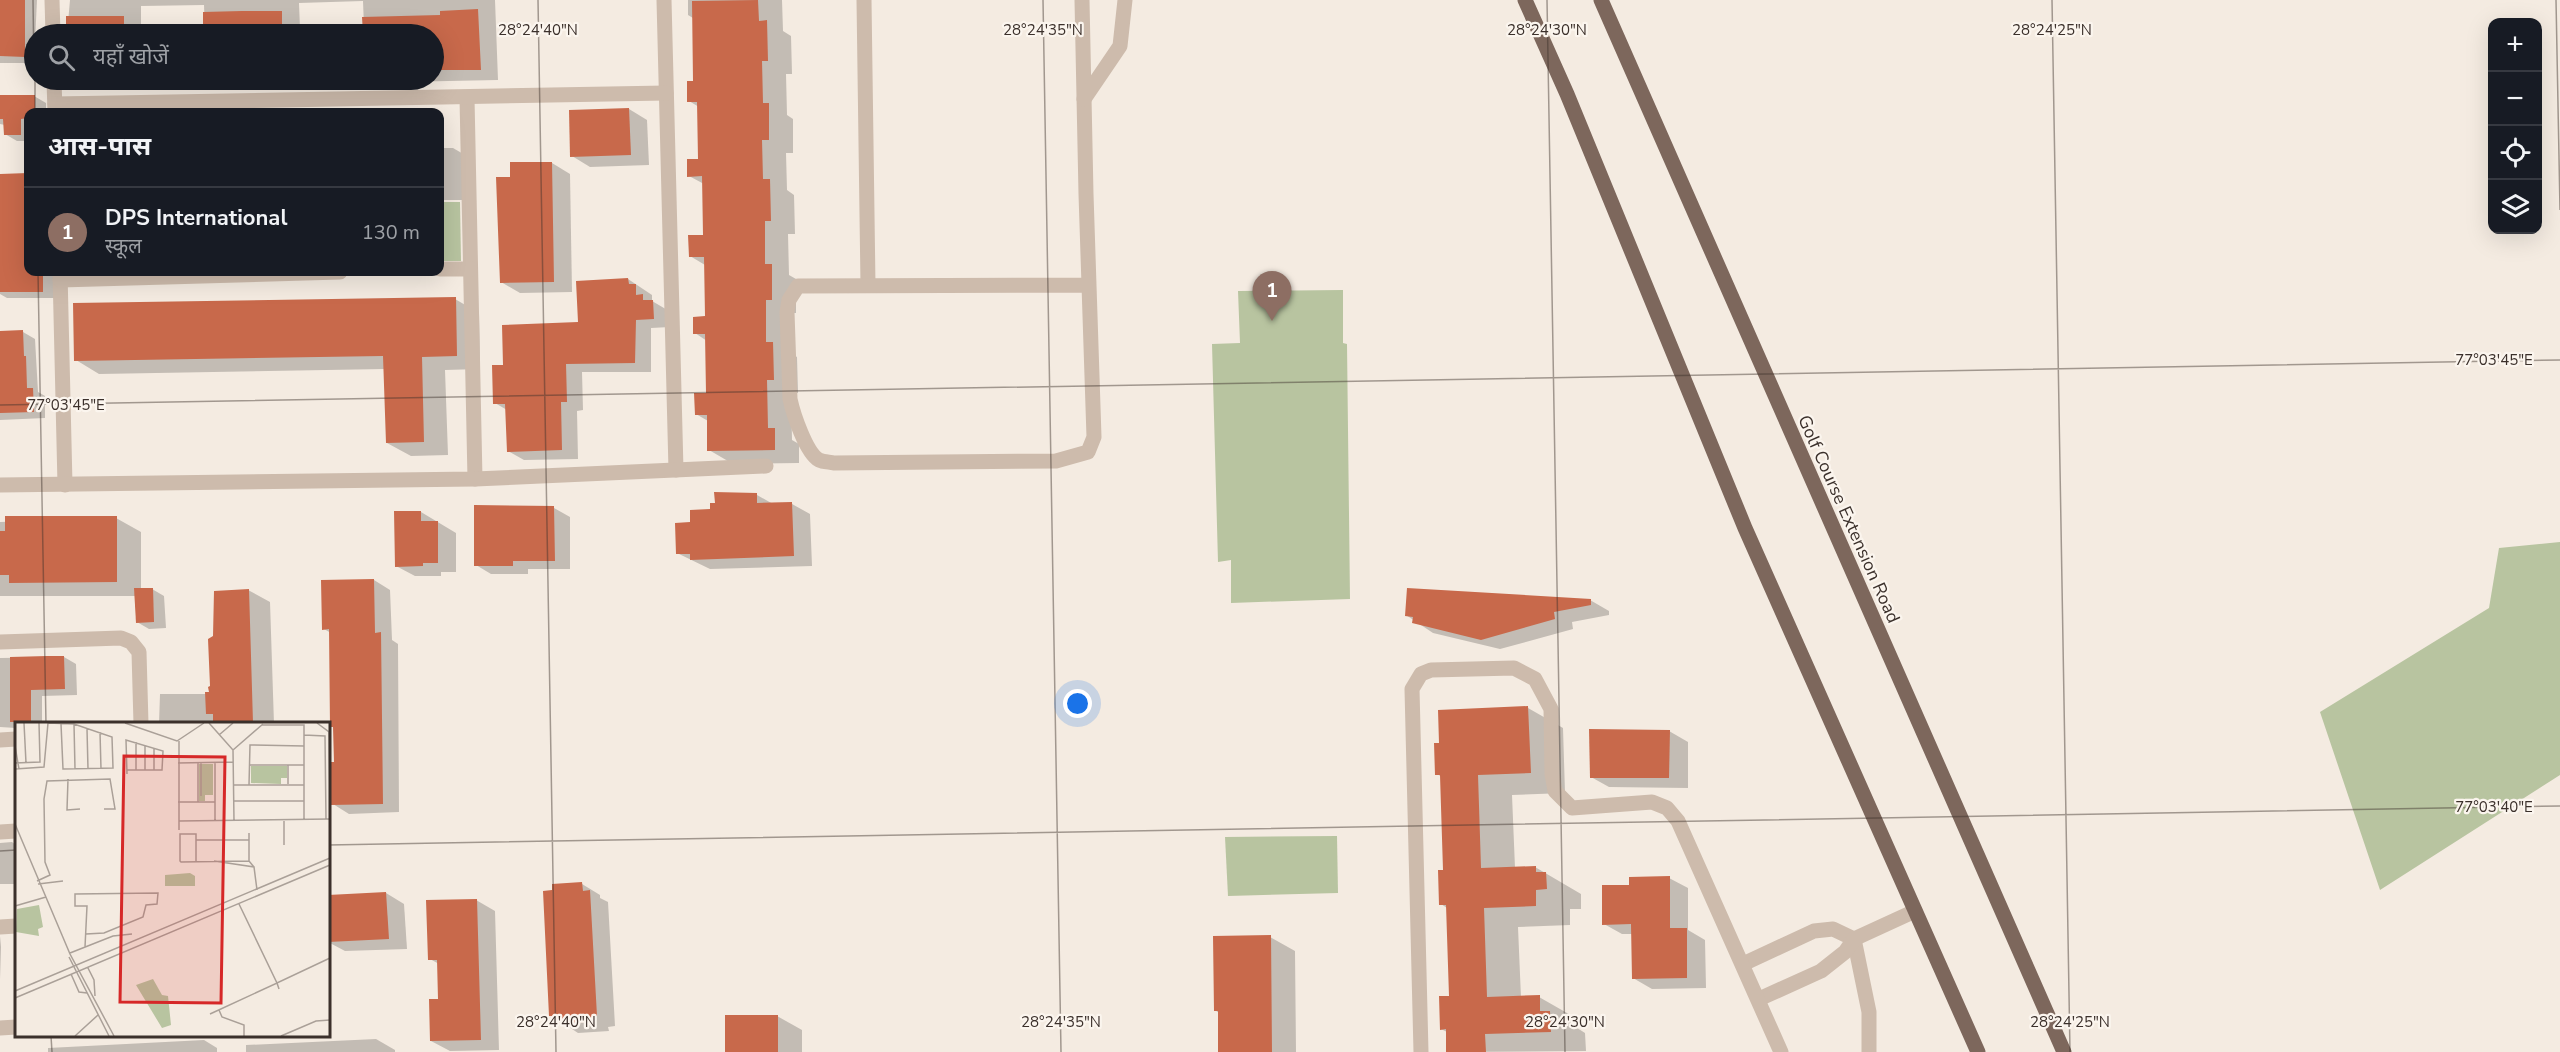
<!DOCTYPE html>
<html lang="hi">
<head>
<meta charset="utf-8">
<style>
  body { margin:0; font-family:"Nunito Sans","Noto Sans Devanagari",sans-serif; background:#20242c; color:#f1f3f6 }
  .controls { position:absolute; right:18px; top:18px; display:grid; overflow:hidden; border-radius:12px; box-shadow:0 6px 24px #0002 }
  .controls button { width:54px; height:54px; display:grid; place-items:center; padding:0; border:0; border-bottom:2px solid #363941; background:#171b24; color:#f1f3f6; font:30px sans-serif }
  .you { position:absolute; left:1078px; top:704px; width:21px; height:21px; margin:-15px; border:4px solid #fff; border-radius:50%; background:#1a73e8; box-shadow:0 0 0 9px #1a73e833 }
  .badge { display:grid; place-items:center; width:39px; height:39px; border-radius:50%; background:#db2777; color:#fff; font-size:20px; font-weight:700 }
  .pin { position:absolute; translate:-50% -50px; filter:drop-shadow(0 2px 3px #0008) }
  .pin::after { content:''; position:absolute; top:32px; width:21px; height:18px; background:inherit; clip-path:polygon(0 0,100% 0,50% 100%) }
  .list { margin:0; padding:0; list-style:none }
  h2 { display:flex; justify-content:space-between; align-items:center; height:78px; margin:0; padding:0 24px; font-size:26px }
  h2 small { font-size:20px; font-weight:400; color:#9ea1a6 }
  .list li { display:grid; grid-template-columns:39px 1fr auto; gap:18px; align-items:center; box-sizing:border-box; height:90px; padding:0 24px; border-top:2px solid #363941 }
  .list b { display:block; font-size:22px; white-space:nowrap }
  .list p { margin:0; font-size:20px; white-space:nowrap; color:#9ea1a6 }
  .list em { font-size:20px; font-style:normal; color:#9ea1a6 }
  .icon { flex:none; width:33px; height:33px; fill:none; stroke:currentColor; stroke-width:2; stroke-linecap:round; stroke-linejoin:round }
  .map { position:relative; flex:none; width:2560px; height:1052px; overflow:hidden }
  .search { position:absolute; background:#171b24; box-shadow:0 6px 24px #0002; left:24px; top:24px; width:420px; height:66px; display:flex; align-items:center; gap:15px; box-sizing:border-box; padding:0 21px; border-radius:33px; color:#9ea1a6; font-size:22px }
  .panel { position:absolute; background:#171b24; box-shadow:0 6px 24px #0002; left:24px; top:108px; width:420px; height:168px; border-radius:12px }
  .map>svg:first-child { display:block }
  .green { fill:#b8c4a0 }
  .shadow { fill:#0003; fill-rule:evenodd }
  .building { fill:#c8694b }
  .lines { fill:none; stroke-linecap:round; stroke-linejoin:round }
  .minor { stroke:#cdbbac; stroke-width:15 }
  .major { stroke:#7d675c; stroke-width:15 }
  .ticks { fill:none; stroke:#3b302b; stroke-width:1.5; stroke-opacity:0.45 }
  .labels { text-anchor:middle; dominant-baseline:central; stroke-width:4.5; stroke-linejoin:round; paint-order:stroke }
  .street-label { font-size:18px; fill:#3b302b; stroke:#fbf5ee }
  .inset-road { fill:none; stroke:#aaa098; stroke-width:1.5 }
  .view { fill:#d62828; fill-opacity:0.15; stroke:#d62828; stroke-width:3 }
  .inset-edge { fill:none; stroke:#3b302b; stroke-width:3 }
  .ticks-label { font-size:15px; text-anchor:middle; fill:#3b302b; stroke:#fbf5ee; stroke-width:4.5; stroke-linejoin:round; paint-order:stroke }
</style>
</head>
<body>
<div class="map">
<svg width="2560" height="1052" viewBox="0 0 2560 1052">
  <rect width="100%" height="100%" fill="#f4ebe1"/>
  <!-- green -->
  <g class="green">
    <polygon points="440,202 460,202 461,261 440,261"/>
    <polygon points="1343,290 1343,343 1347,344 1350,599 1231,603 1231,560 1218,562 1212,344 1240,343 1238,291"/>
    <polygon points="2560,542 2560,775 2380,890 2320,712 2489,608 2499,548"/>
    <polygon points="1337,836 1338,893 1228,896 1225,837"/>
  </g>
  <!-- shadow -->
  <g class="shadow">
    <polygon points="0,0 37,0 34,63 0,63"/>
    <path d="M70 0H495L498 80 301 84 302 87 224 88 210 80H434V34H205L204 5 141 6V34H67ZM363 1 364 27 300 29 299 3Z"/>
    <polygon points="688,0 782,0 783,31 791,36 792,74 786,74 787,115 793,119 793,153 786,153 787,190 794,195 795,234 788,234 789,275 796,279 796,313 790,313 790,353 797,357 798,393 791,393 792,440 799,444 799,463 733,464 709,450 708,421 696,414 708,394 707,341 695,333 707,318 705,265 690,256 705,236 704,184 689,176 700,160 699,107 689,101 695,82 693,18 688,15"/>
    <polygon points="75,80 141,80 141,86 86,86"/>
    <polygon points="34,96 46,103 46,112 28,112 28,141 17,141 5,134 5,125 0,124 0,97"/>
    <polygon points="629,109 647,120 649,165 590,167 572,156"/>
    <polygon points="440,148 453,148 465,155 465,200 440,200"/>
    <polygon points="552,163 570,174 572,292 520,293 501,282 511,179"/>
    <polygon points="0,175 28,175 28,272 55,272 55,298 7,298 0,294"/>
    <polygon points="628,279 652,295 652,301 669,311 670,327 651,328 651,372 582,372 583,410 577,411 578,459 524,460 508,451 507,410 495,403 504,367 580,324"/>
    <polygon points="455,299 479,313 480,369 445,370 448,455 411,456 387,443 385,369 99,374 76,360"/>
    <polygon points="0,332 23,332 35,339 38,392 45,396 45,418 0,420"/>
    <polygon points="757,495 773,504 792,504 810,514 812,566 710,569 677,553 712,511"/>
    <polygon points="554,508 570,517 570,569 528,569 528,574 491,574 476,565"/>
    <polygon points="421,512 456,533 456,572 441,572 441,576 415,576 396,566"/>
    <polygon points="116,518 141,532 141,589 152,589 164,596 166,628 149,629 137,622 136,596 0,596 0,522"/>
    <polygon points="374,580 390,590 392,640 398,644 399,812 349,814 333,804 335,764 334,728 332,726 331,633 324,629"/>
    <polygon points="248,590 270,602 274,724 159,724 160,694 210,694 215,637"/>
    <polygon points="1590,600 1609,611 1609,615 1572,622 1573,629 1500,649 1433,633 1406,615"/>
    <polygon points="64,657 76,664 77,695 42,696 42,724 16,724 16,728 0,727 0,658"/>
    <polygon points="1528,708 1563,728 1565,793 1512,795 1515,868 1535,867 1581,894 1581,909 1570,909 1570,925 1518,927 1521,998 1539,997 1574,1017 1574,1026 1585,1033 1586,1051 1448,1052 1447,1032 1441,1029 1450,997 1447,908 1441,904 1445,872 1442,777 1437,774"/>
    <polygon points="1669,731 1688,742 1688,788 1609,787 1591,777"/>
    <polygon points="12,842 16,845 16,884 0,884 0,843"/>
    <polygon points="1669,878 1688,888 1688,930 1705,940 1706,988 1652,989 1633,978 1633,934 1622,934 1604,924 1631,886"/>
    <polygon points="582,884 600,895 600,898 608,902 615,1026 608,1027 609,1031 578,1033 551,1015"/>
    <polygon points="386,893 404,904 407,949 345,951 328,942"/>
    <polygon points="476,900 495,911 499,1050 450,1051 431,1041 439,1001 439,964 430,959"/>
    <polygon points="0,936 1,947 0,980"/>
    <polygon points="1270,937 1295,951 1296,1052 1219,1052 1219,1013 1215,1010"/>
    <polygon points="777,1016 802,1030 802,1052 727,1052"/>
    <polygon points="238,1036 279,1036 239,1037"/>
    <polygon points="376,1039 395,1050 395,1052 246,1052 246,1045"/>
    <polygon points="204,1040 217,1048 217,1052 48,1052 48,1048"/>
  </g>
  <!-- building -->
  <g class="building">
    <polygon points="0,0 25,0 25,57 0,56"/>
    <polygon points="758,0 759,21 767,20 768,61 762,61 763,103 769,103 769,140 762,140 763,179 770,179 771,221 765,221 765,264 772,264 772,300 766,300 766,342 773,342 774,380 767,380 768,428 775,428 775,450 707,451 707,415 695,415 694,393 706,393 705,334 693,334 693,317 705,316 704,257 689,257 688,235 703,235 702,176 687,177 687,159 698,159 697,102 687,102 687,81 693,81 692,1"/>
    <polygon points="478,9 481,70 434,70 434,34 363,34 362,17 440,15 440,11"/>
    <polygon points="242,11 282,11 282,34 203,34 203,12"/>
    <rect x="66" y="16" width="58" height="18"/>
    <polygon points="0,95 35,95 35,112 28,112 28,118 21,119 21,135 4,135 3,119 0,119"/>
    <polygon points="629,108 631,155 570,157 569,110"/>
    <polygon points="510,162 552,162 554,282 500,283 496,177 510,177"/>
    <polygon points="28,173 28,272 43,272 43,292 0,292 0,174"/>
    <polygon points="628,278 629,284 636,284 636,295 643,294 643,300 653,300 654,319 636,320 635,363 566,364 567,402 561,402 562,450 507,452 505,404 493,404 492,365 503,365 502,325 578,322 576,281"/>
    <polygon points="456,297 457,356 422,357 424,442 386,443 383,356 74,361 73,303"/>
    <polygon points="23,330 24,356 26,356 27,388 33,388 34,412 0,413 0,331"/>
    <polygon points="714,492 757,493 757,503 792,502 794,556 690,560 690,554 676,554 675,523 690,522 690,510 710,509 710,503 715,503"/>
    <polygon points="474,505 554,506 555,561 513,561 513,566 474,566"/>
    <polygon points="394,511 421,511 421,521 438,521 438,563 423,563 423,566 395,567"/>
    <polygon points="5,516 117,516 117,582 9,583 9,575 0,575 0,531 5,531"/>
    <polygon points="374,579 375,633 381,632 383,804 331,805 330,762 334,762 333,727 330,727 329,629 322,630 321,580"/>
    <polygon points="134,588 153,588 154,622 136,623"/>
    <polygon points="1407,588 1591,599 1591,605 1554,612 1555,619 1481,640 1412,623 1413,617 1405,616"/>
    <polygon points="249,589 253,723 213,723 213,714 206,714 205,692 209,692 208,687 210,686 208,639 213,636 214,591"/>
    <polygon points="47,656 64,656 65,689 31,690 31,722 10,722 10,657"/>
    <polygon points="1528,706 1531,773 1478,775 1481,868 1536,866 1536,872 1546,872 1547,889 1536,890 1536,906 1484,908 1487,997 1540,995 1540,1011 1550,1011 1551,1032 1485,1034 1486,1052 1446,1052 1446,1029 1440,1030 1439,996 1449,996 1446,905 1439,905 1438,870 1443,870 1440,775 1435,775 1434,743 1439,743 1438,710"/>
    <polygon points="1589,729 1670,730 1669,778 1590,778"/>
    <polygon points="1670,876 1670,928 1687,928 1687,978 1632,979 1631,924 1602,925 1602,885 1629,885 1629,877"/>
    <polygon points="582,882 583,891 590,890 597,1016 591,1017 591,1022 558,1023 557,1016 549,1016 543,891 552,890 552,884"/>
    <polygon points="386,892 389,939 328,942 328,895"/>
    <polygon points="477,899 481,1040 430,1041 429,999 438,999 437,960 428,960 426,900"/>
    <polygon points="1271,935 1272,1052 1218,1052 1218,1011 1214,1011 1213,936"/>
    <rect x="725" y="1015" width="53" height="37"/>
  </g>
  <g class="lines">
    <!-- minor -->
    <g class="minor">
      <polyline points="52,0 53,34"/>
      <polyline points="664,0 676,470"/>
      <polyline points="864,0 868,285"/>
      <path d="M1082 0 1086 194 1094 437 1088 452 1056 461 834 463C830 462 823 462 819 460 806 453 793 413 790 399L787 312 789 300 798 286 1089 285"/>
      <polyline points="54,80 55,112"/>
      <polyline points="467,98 475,479"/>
      <polyline points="1084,99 1120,46 1125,0"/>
      <polyline points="55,104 666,93"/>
      <polyline points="440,269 470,269"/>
      <polyline points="60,272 65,485"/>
      <polyline points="60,280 340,272"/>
      <polyline points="0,485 475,479 766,466"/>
      <polyline points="0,642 121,638 131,642 139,652 141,724"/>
      <polyline points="0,740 16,739"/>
      <polyline points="0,832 16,831"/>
      <polyline points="0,927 16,926"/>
      <polyline points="1743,964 1814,931 1833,929 1854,939 1869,1012 1869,1052"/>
      <polyline points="1759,999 1821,971 1845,952 1854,939 1915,911"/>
      <polyline points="0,1028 16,1027"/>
      <polyline points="1421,1052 1412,689 1421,674 1431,670 1514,668 1535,679 1551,709 1552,774 1555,791 1572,808 1652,802 1667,808 1678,821 1781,1052"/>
    </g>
    <!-- major -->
    <g class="major">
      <polyline points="1525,0 1567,94 1745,528 1978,1052"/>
      <polyline points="1601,0 2064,1052"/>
    </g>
  </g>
  <!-- ticks -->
  <path class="ticks" d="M33 0 34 70M538 0 556 1052M1043 0 1061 1052M1547 0 1565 1052M2052 0 2070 1052M2556 0 2560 210M35 80V112M38 272 46 724M0 405 2560 360M328 845 2560 806M0 851 16 850M51 1036 52 1052"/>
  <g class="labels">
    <!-- street labels -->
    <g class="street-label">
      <text transform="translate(1849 519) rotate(66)">Golf Course Extension Road</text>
    </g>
  </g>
  <!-- overview -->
  <g transform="translate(15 722)">
    <rect width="315" height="315" fill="#f4ebe1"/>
    <path d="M184 42H198V73H190V79H184ZM236 44H272V56H266V62L236 61ZM175 151 180 154V164H150V153ZM24 183 28 205 23 207 24 214 1 210 2 187ZM138 257 147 273 153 274 156 303 147 306 121 263Z" fill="#b8c4a0"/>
    <path class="inset-road" d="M9 1 11 41M110 1 162 19 189 1M194 1 218 28 219 99M302 1 314 10 315 78M59 2 60 47M247 3H289V98M72 7 73 47M85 10 86 47M204 13 218 1M289 13 310 14 311 98M164 19V108M121 20V48M130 23V48M0 24 4 47M139 26V48M218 28 248 2M200 40V99M0 41 25 40 24 1M163 41 218 40M183 41V80M234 43H289M273 43V62M0 47 29 45 33 1 59 2 97 15 98 46 48 47 46 2M112 48H147L148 29 111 18 112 52M53 57 52 88 65 87M219 63H289M234 63 235 23 289 24M186 74V41M219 79H289M163 80H200M164 99 315 97M0 102 55 232 99 314M234 111V139M181 118H234M269 123V99M181 139V112H165V139L166 140 234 139 239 145M199 139 239 145 242 168M22 159 35 153 30 140 29 77 32 59 95 57 100 87H89M23 162 48 159M224 182 262 261 315 236M0 184 31 175M70 225 72 184H60V172L143 171 142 182 131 183 128 195 89 211 71 212M55 231 98 214 117 212M54 235 94 314M73 246 79 258 80 274M56 252 64 270 72 271M0 269 315 136M0 276 315 143M204 288 207 295 229 303V314M195 292 262 261 264 267M60 314 83 293M266 314 301 299 315 298"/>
    <path class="view" d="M109 34 210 35 206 281 105 280Z"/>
    <rect width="315" height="315" class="inset-edge"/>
  </g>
  <g class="ticks-label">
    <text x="538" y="35">28°24'40"N</text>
    <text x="1043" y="35">28°24'35"N</text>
    <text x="1547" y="35">28°24'30"N</text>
    <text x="2052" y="35">28°24'25"N</text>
    <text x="2494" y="365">77°03'45"E</text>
    <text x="66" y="410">77°03'45"E</text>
    <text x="2494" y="812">77°03'40"E</text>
    <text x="556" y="1027">28°24'40"N</text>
    <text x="1061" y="1027">28°24'35"N</text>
    <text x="1565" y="1027">28°24'30"N</text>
    <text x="2070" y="1027">28°24'25"N</text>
  </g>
</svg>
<div class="controls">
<button>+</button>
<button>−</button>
<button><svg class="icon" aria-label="locate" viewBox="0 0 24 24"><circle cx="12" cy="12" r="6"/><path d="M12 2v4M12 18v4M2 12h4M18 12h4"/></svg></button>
<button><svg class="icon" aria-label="layers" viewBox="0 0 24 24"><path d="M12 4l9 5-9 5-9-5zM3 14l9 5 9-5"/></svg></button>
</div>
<div class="you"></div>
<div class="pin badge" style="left:1272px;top:321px;background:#8d6e63">1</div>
<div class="search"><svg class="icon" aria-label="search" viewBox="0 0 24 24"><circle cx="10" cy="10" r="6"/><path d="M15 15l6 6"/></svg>यहाँ खोजें</div>
<section class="panel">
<h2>आस-पास<small></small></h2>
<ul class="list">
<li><span class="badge" style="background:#8d6e63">1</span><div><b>DPS International</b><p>स्कूल</p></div><em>130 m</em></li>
</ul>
</section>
</div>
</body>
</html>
